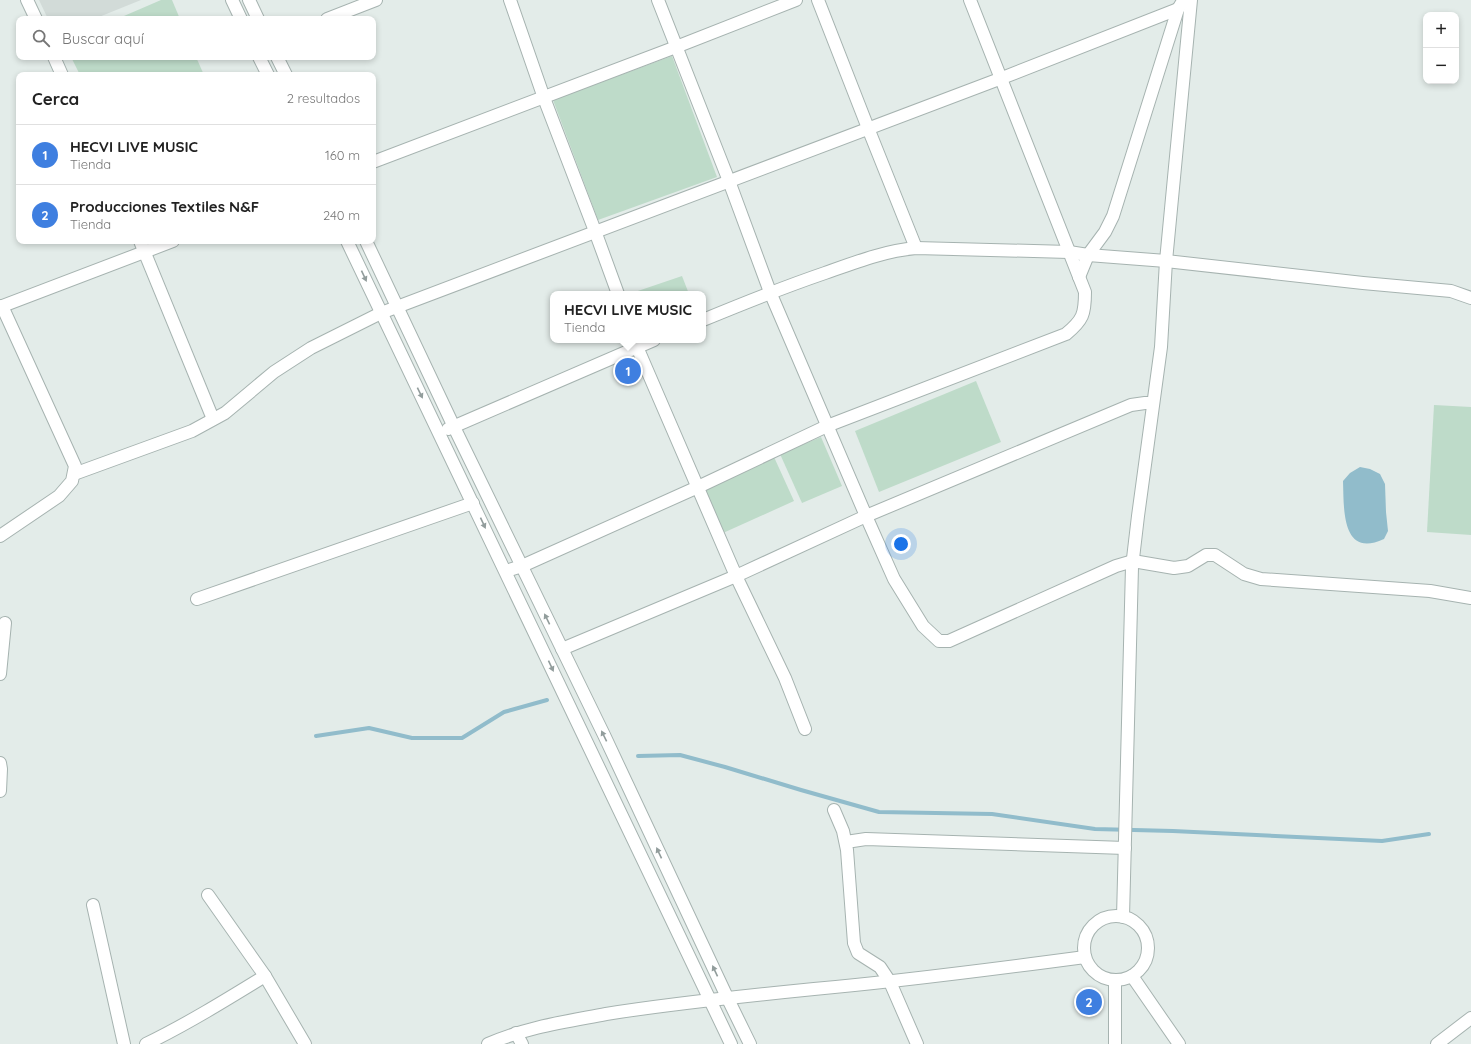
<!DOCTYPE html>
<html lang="es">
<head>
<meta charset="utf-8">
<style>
  body { margin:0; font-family:Quicksand,sans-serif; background:#f6f6f6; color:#222 }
  .controls { position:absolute; right:12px; top:12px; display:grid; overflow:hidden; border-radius:8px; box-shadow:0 2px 6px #0003 }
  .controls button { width:36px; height:36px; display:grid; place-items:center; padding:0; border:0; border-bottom:1px solid #e0e0e0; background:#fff; color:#222; font:20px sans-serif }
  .you { position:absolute; left:901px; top:544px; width:14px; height:14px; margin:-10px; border:3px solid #fff; border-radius:50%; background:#1a73e8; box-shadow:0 0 0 6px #1a73e833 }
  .badge { display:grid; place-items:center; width:26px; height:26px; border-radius:50%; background:#7a5542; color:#fff; font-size:13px; font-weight:700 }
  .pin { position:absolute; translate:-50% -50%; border:2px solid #fff; box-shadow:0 1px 4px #0006 }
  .popup { position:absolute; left:550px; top:291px; width:156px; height:52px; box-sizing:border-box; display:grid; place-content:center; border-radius:8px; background:#fff; filter:drop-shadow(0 1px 3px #0005); font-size:13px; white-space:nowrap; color:#767676 }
  .popup b { font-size:15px; color:#222 }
  .popup::after { content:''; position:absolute; left:50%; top:100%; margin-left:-8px; border:8px solid transparent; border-top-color:#fff }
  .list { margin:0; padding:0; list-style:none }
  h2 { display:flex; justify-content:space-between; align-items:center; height:52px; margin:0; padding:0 16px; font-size:17px }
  h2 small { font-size:13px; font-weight:400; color:#767676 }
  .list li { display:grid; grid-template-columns:26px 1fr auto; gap:12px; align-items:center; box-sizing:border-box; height:60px; padding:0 16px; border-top:1px solid #e0e0e0 }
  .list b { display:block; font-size:15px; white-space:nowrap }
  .list p { margin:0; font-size:13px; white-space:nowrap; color:#767676 }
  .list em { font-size:13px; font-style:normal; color:#767676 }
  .icon { flex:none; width:22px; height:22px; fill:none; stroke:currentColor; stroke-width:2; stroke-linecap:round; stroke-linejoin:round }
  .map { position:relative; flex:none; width:1471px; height:1044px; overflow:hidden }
  .search { position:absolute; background:#fff; box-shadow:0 2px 6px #0003; left:16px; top:16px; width:360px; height:44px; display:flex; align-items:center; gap:10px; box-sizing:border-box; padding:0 14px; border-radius:8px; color:#767676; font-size:15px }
  .panel { position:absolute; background:#fff; box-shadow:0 2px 6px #0003; left:16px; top:72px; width:360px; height:172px; border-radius:8px }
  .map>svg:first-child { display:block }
  .built { fill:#d2dbd8 }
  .green { fill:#bedbc9 }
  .water { fill:#91bccb }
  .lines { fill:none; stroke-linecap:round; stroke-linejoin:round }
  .stream { stroke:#91bccb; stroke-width:4 }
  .minor-casing { stroke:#a6b3b0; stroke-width:14 }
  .minor { stroke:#fff; stroke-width:12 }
  .oneway { fill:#929d9c }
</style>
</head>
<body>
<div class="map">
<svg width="1471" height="1044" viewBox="0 0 1471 1044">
  <rect width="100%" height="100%" fill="#e3ece9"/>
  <!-- built -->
  <polygon class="built" points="39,0 141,0 94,19 48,19"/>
  <!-- green -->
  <g class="green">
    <polygon points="161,0 172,0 180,19 117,19"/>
    <polygon points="672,56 717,177 598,220 553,100"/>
    <polygon points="71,57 196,57 204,75 80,75"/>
    <polygon points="682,276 689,294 629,294"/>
    <polygon points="976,381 1001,442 879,492 855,431"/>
    <polygon points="1434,405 1471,407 1471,535 1427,532"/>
    <polygon points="821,437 842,486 802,503 780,454"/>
    <polygon points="774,457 794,501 723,533 703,489"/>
  </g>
  <!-- water -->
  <path class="water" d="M1360 467 1370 469 1380 474 1385 484 1386 512 1388 531 1384 539C1341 559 1344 508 1343 481L1350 473Z"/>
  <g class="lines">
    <!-- stream -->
    <g class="stream">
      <polyline points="316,736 369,728 412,738 462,738 504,712 547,700"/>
      <polyline points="638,756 680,755 725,767 801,790 879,812 992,814 1095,829 1173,831 1382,841 1429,834"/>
    </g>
    <defs>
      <g id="minor">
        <polyline points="27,0 36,19"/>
        <polyline points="232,0 241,19"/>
        <polyline points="249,0 258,19"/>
        <polyline points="510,0 544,98 595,231 618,294"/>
        <polyline points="658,0 729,181 770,292 866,516 894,579 923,626 939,641 949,641 1116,566 1133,561 1174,568 1188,566 1206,555 1215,555 1244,574 1261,579 1430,591 1471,598"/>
        <polyline points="818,0 868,128 916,248"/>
        <polyline points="327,19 376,0"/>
        <polyline points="54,57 62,75"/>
        <polyline points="259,57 268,75"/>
        <polyline points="277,57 286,75"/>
        <polyline points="373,162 676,47 796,0"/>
        <polyline points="140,241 213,419"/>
        <polyline points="347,241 731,1044"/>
        <polyline points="366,241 454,427 604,735 727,997 750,1044"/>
        <polyline points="1079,277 1088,255 1105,232 1113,216 1178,9 1181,4"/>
        <polyline points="0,307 173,241"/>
        <path d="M703 320C744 303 784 287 825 273 856 262 884 251 916 248L1069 252 1088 255 1166 261 1363 283 1451 291 1471 298"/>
        <polyline points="634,340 736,576 785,678 805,729"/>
        <polyline points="448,429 654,340"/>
        <polyline points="74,474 192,431 225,413 274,372 311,348 381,313 1002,78 1178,9"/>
        <polyline points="0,536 59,496 72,481 75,466 2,306"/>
        <path d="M506 571 522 566 698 487 827 426 1066 334C1083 320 1085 314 1085 292L970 0"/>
        <polyline points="197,599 473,503"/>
        <polyline points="562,649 736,576 866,516 1131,405 1145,403 1152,403"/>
        <polyline points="0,674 5,623"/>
        <polyline points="0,763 1,769 0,791"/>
        <polyline points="834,810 843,831 847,850 854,943 858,953 880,967 890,982 917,1044"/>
        <polyline points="846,842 866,839 1125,848"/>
        <polyline points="208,895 265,976 305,1044"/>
        <polyline points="93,905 124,1044"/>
        <circle cx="1116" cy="948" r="32"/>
        <polyline points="1123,917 1132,567 1138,516 1161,347 1166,261 1191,0"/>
        <polyline points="1132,976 1179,1044"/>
        <polyline points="1115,980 1115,1044"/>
        <polyline points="516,1033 522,1044"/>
        <path d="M146 1044C187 1024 226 1000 265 976"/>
        <path d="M488 1044C527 1027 564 1022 606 1014 675 1003 744 996 814 989 904 981 995 969 1085 957"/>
        <polyline points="1437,1044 1471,1018"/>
      </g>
    </defs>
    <!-- minor casing -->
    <use href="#minor" class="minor-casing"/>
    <!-- minor -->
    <use href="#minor" class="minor"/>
  </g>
  <!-- one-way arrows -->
  <defs><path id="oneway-solid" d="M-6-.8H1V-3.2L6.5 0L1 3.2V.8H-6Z"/></defs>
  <g class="oneway">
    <use href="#oneway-solid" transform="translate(364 276) rotate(65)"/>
    <use href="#oneway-solid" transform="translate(420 393) rotate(64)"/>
    <use href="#oneway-solid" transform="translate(483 523) rotate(65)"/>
    <use href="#oneway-solid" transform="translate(547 619) rotate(-116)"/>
    <use href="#oneway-solid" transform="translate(551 666) rotate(65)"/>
    <use href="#oneway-solid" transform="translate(604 736) rotate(-116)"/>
    <use href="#oneway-solid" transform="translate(659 853) rotate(-115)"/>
    <use href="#oneway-solid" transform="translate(715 971) rotate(-115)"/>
  </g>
</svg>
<div class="controls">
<button>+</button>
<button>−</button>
</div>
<div class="you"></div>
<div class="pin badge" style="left:628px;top:371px;background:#3f7fe0">1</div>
<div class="popup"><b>HECVI LIVE MUSIC</b>Tienda</div>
<div class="pin badge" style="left:1089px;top:1002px;background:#3f7fe0">2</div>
<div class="search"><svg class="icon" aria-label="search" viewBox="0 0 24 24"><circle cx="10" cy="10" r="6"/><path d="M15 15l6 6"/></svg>Buscar aquí</div>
<section class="panel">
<h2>Cerca<small>2 resultados</small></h2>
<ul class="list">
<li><span class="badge" style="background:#3f7fe0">1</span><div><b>HECVI LIVE MUSIC</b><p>Tienda</p></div><em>160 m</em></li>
<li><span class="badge" style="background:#3f7fe0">2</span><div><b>Producciones Textiles N&amp;F</b><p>Tienda</p></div><em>240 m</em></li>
</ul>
</section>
</div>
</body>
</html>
